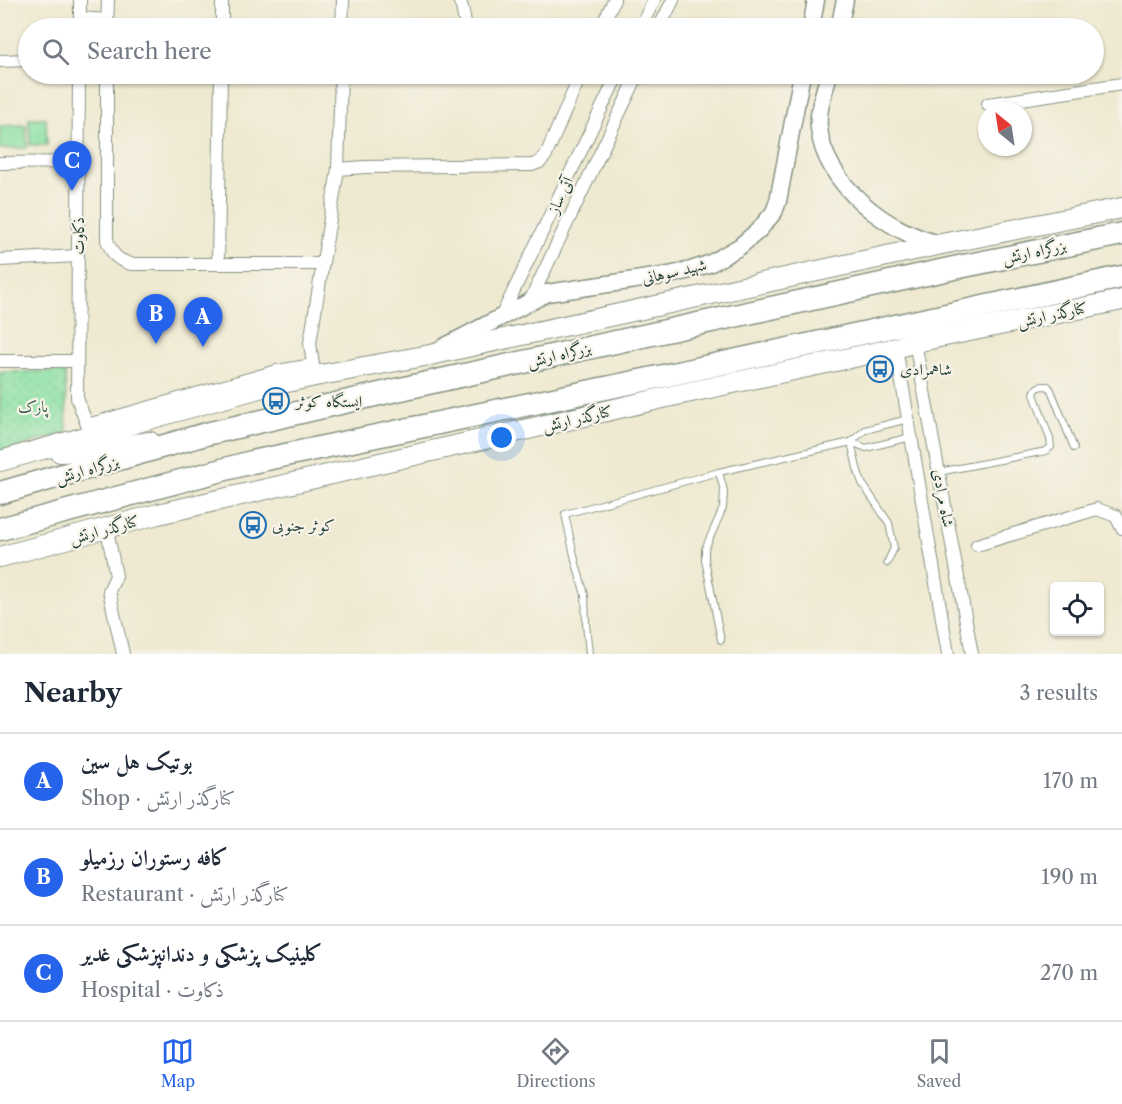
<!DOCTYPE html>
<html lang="en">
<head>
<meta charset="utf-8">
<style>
  body { margin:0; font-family:"Libre Caslon Text",Amiri,serif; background:#f6f6f7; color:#1f2937 }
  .controls { position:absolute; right:18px; bottom:18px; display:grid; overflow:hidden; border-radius:6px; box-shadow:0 2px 4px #0004 }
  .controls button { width:54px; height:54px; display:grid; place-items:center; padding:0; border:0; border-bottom:2px solid #e0e1e3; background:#fff; color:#1f2937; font:30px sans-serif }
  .compass { position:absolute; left:978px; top:102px; width:54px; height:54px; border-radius:50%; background:#fff; box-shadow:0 2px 4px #0004; rotate:330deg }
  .you { position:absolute; left:502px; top:438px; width:21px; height:21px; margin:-15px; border:4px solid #fff; border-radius:50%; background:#1a73e8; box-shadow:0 0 0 9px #1a73e833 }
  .badge { display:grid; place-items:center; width:39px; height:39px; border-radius:50%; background:#2563eb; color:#fff; font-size:20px; font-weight:700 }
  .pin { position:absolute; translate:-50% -50px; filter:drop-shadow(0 2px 3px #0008) }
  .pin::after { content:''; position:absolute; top:32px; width:21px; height:18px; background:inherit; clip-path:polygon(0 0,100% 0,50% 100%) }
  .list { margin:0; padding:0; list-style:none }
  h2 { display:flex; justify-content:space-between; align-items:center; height:78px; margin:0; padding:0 24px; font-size:26px }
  h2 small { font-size:20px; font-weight:400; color:#747a83 }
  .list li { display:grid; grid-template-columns:39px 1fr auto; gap:18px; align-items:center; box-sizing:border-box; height:96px; padding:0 24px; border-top:2px solid #e0e1e3 }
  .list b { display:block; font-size:22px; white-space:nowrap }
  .list p { margin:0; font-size:20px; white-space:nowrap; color:#747a83 }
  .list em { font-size:20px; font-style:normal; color:#747a83 }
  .icon { flex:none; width:33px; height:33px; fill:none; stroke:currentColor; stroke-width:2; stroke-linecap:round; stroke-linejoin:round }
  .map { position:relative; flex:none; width:1122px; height:654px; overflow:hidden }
  .search { position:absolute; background:#fff; box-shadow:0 2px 4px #0004; left:18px; right:18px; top:18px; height:66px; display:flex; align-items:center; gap:15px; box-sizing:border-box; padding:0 21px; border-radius:33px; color:#747a83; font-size:22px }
  .sheet { height:366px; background:#fff }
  nav { display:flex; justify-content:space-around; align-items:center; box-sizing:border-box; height:84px; border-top:2px solid #e0e1e3; background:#fff; font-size:16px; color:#747a83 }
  nav a { display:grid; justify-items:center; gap:3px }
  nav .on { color:#2563eb }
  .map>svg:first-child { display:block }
  .grass { fill:url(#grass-dots); stroke:#548e6c; stroke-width:1.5 }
  .pitch { fill:#89e0a3; stroke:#548e6c; stroke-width:1.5 }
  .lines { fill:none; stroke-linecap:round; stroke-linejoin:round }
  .lane-casing { stroke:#869382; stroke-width:8 }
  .street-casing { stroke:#869382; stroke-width:14 }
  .secondary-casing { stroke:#869382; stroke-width:19 }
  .primary-casing { stroke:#869382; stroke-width:22 }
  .highway-casing { stroke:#869382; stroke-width:25 }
  .lane { stroke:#fff; stroke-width:6 }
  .street { stroke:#fff; stroke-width:12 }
  .secondary { stroke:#fff; stroke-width:16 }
  .primary { stroke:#fff; stroke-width:20 }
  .highway { stroke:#fff; stroke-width:22 }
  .labels { text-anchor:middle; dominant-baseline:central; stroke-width:4.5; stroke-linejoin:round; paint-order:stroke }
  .street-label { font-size:16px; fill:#1f3d34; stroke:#f7f3e8 }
  .poi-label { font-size:16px; fill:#1f3d34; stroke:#f7f3e8; text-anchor:start }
  .park-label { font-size:16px; fill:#345e4a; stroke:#f7f3e8 }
</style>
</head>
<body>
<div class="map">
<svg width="1122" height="654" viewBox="0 0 1122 654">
  <defs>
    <pattern id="grass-dots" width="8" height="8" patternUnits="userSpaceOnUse" patternTransform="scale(1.5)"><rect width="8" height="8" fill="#89e0a3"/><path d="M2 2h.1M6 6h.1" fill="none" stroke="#76c18d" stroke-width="1.8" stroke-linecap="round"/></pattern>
  </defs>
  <rect width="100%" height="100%" fill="#f7f3e8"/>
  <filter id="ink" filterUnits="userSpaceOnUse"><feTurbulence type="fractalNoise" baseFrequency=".0167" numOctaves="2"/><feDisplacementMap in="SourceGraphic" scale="12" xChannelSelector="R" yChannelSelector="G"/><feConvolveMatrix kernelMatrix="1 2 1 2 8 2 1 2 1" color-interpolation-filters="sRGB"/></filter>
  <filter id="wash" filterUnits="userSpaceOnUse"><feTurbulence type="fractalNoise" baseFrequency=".008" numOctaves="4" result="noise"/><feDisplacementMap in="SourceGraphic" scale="24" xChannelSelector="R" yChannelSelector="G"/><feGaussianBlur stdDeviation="1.35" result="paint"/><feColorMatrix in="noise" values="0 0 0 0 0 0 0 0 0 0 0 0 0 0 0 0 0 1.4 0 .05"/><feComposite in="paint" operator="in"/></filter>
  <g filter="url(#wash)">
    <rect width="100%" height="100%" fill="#eee9d0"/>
    <!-- grass -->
    <polygon class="grass" points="65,371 67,433 0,452 0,372"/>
    <!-- pitch -->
    <g class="pitch">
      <polygon points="29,118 46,118 47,145 30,145"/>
      <polygon points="26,125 27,148 0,149 0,126"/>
    </g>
  </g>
  <g filter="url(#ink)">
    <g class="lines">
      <defs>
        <g id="lane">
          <polyline points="851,442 857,468 862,483 889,523 894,548 887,563"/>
          <polyline points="851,442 866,448 911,437"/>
          <polyline points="719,472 724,491 723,508 705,549 705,560 721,640"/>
          <path d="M939 472 1046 451 1051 447 1050 439 1034 394C1036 386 1040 386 1048 386L1051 390 1074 448"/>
          <polyline points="589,654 586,624 585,595 575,560 565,514 719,472 851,442 865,430 908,419"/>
        </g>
        <g id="street">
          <polyline points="459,0 462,7 466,28"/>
          <polyline points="80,18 107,20"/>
          <polyline points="80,28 80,0"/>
          <polyline points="107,28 108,0"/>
          <polyline points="222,28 222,0"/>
          <polyline points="342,28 343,0"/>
          <polyline points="601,28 614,0"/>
          <polyline points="640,28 654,0"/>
          <polyline points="659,28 673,0"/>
          <polyline points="0,61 28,60"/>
          <polyline points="79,74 77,398 87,425 277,371 313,365"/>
          <path d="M107 74V240C113 255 115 259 131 264H322"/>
          <polyline points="988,104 1122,84"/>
          <polyline points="0,163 79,162"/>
          <polyline points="338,169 365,167 532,165 540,162 546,155 581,74"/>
          <polyline points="0,260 78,256"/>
          <polyline points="218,264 221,74"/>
          <polyline points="530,301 638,74"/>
          <polyline points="501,317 618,74"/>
          <polyline points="915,342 972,654"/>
          <polyline points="896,348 948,654"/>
          <polyline points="0,361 77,361"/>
          <polyline points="314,373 310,343 338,169 341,74"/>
          <polyline points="117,526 108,535 116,576 109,591 123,654"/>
          <polyline points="977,545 1097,509 1116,516 1122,528"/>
        </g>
        <g id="secondary">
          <polyline points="811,28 816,0"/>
          <polyline points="839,28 845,0"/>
          <path d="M829 74C825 90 817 110 819 128 824 184 889 234 941 244"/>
          <polyline points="442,348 547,293 669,275 691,270 711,263 739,247 759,230 774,212 778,201 802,74"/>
        </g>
        <g id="primary">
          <polyline points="60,452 85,451 150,442"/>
          <polyline points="0,461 259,388 315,376 430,355 942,244 1122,208"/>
          <polyline points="0,557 158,514 667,397 896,348 915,342 1122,300"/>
        </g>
        <g id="highway">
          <polyline points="0,493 206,434 414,386 954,268 1122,234"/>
          <polyline points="0,529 252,462 668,375 1122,277"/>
        </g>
      </defs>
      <!-- lane casing -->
      <use href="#lane" class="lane-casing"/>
      <!-- street casing -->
      <use href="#street" class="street-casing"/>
      <!-- secondary casing -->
      <use href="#secondary" class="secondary-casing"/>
      <!-- primary casing -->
      <use href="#primary" class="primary-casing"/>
      <!-- highway casing -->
      <use href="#highway" class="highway-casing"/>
      <!-- lane -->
      <use href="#lane" class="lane"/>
      <!-- street -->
      <use href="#street" class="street"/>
      <!-- secondary -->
      <use href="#secondary" class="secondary"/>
      <!-- primary -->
      <use href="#primary" class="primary"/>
      <!-- highway -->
      <use href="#highway" class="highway"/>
    </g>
  </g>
  <!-- icons -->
  <defs>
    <symbol id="bus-ring" viewBox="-11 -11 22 22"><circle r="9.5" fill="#f7f3e8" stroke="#1f6fb2" stroke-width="1.5"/><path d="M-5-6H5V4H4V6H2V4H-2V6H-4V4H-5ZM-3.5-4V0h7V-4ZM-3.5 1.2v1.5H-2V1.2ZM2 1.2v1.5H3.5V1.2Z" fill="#1f6fb2"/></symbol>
  </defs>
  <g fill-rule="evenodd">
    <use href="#bus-ring" x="865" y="354" width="30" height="30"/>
    <use href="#bus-ring" x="261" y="386" width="30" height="30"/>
    <use href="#bus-ring" x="238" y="510" width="30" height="30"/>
  </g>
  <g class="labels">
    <!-- street labels -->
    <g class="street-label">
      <text transform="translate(560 195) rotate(-64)">آتی ساز</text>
      <text transform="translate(78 236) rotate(-90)">ذکاوت</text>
      <text transform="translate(1034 251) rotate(-12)">بزرگراه ارتش</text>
      <text transform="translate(674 271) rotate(-13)">شهید سوهانی</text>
      <text transform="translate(1052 314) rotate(-12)">کنارگذر ارتش</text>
      <text transform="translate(559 354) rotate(-13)">بزرگراه ارتش</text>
      <text transform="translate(577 418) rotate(-13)">کنارگذر ارتش</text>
      <text transform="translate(87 469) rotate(-16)">بزرگراه ارتش</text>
      <text transform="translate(944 498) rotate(80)">شاه مرادی</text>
      <text transform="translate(104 529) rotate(-15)">کنارگذر ارتش</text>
    </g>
    <!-- poi labels -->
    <g class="poi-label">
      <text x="900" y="369">شاهمرادی</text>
      <text x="296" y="401">ایستگاه کوثر</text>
      <text x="272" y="525">کوثر جنوبی</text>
    </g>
    <!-- park labels -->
    <g class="park-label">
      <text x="33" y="406">پارک</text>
    </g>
  </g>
</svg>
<div class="controls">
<button><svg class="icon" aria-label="locate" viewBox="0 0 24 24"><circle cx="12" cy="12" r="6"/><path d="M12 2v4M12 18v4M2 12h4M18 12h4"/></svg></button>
</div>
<svg class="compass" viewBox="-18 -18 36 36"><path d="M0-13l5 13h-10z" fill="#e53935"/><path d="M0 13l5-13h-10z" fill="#747a83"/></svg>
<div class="you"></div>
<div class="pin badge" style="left:203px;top:347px">A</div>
<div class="pin badge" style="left:156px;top:344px">B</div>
<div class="pin badge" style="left:72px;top:191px">C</div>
<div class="search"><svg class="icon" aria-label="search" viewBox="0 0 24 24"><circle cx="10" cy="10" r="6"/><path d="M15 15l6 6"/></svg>Search here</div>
</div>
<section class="sheet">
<h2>Nearby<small>3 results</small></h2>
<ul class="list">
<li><span class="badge">A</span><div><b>بوتیک هل سین</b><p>Shop · کنارگذر ارتش</p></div><em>170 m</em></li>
<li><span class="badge">B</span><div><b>کافه رستوران رزمیلو</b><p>Restaurant · کنارگذر ارتش</p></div><em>190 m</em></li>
<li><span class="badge">C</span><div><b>کلینیک پزشکی و دندانپزشکی غدیر</b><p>Hospital · ذکاوت</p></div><em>270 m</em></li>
</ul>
</section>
<nav>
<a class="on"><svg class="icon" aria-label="map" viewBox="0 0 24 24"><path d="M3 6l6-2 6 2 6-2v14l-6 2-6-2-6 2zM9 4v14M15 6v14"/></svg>Map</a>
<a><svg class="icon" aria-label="directions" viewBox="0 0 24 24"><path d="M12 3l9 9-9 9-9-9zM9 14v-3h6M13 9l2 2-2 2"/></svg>Directions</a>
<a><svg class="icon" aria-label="saved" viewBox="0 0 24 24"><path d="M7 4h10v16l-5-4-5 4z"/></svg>Saved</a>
</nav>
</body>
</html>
